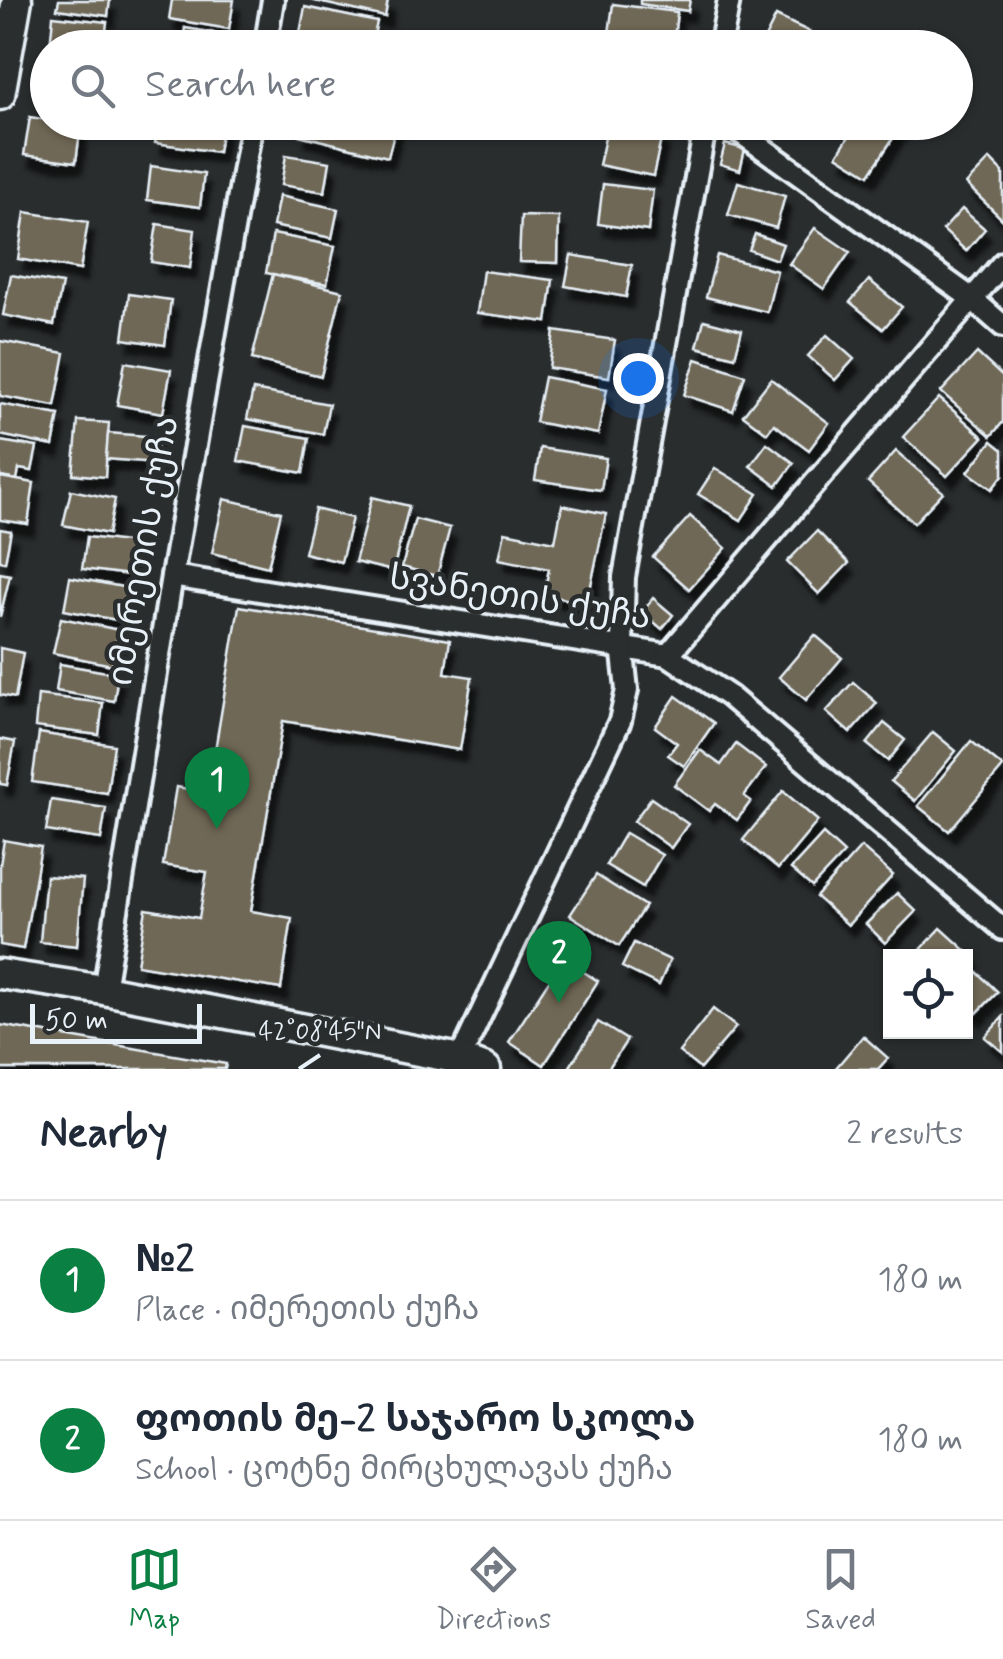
<!DOCTYPE html>
<html lang="en">
<head>
<meta charset="utf-8">
<style>
  body { margin:0; font-family:Mynerve,"Noto Sans Georgian",sans-serif; background:#f2f2f3; color:#1f2937 }
  .controls { position:absolute; right:30px; bottom:30px; display:grid; overflow:hidden; border-radius:0px; box-shadow:0 2px 8px #0004 }
  .controls button { width:90px; height:90px; display:grid; place-items:center; padding:0; border:0; border-bottom:2px solid #e0e1e3; background:#fff; color:#1f2937; font:50px sans-serif }
  .scale { position:absolute; left:30px; bottom:25px; width:172px; box-sizing:border-box; padding-left:10px; border:5px solid #e8f1f8; border-top:0; font-size:28px; line-height:35px; white-space:nowrap; color:#e8f1f8; -webkit-text-stroke:8px #2a2d2e; paint-order:stroke }
  .you { position:absolute; left:638px; top:378px; width:35px; height:35px; margin:-25px; border:8px solid #fff; border-radius:50%; background:#1a73e8; box-shadow:0 0 0 15px #1a73e833 }
  .badge { display:grid; place-items:center; width:65px; height:65px; border-radius:50%; background:#0b8043; color:#fff; font-size:32px; font-weight:700 }
  .pin { position:absolute; translate:-50% -82px; filter:drop-shadow(0 2px 5px #0008) }
  .pin::after { content:''; position:absolute; top:52px; width:35px; height:30px; background:inherit; clip-path:polygon(0 0,100% 0,50% 100%) }
  .list { margin:0; padding:0; list-style:none }
  h2 { display:flex; justify-content:space-between; align-items:center; height:130px; margin:0; padding:0 40px; font-size:42px }
  h2 small { font-size:32px; font-weight:400; color:#747a83 }
  .list li { display:grid; grid-template-columns:65px 1fr auto; gap:30px; align-items:center; box-sizing:border-box; height:160px; padding:0 40px; border-top:2px solid #e0e1e3 }
  .list b { display:block; font-size:38px; white-space:nowrap }
  .list p { margin:0; font-size:32px; white-space:nowrap; color:#747a83 }
  .list em { font-size:32px; font-style:normal; color:#747a83 }
  .icon { flex:none; width:55px; height:55px; fill:none; stroke:currentColor; stroke-width:2; stroke-linecap:round; stroke-linejoin:round }
  .map { position:relative; flex:none; width:1003px; height:1069px; overflow:hidden }
  .search { position:absolute; background:#fff; box-shadow:0 2px 8px #0004; left:30px; right:30px; top:30px; height:110px; display:flex; align-items:center; gap:25px; box-sizing:border-box; padding:0 35px; border-radius:55px; color:#747a83; font-size:38px }
  .sheet { height:450px; background:#fff }
  nav { display:flex; justify-content:space-around; align-items:center; box-sizing:border-box; height:140px; border-top:2px solid #e0e1e3; background:#fff; font-size:28px; color:#747a83 }
  nav a { display:grid; justify-items:center; gap:5px }
  nav .on { color:#0b8043 }
  .map>svg:first-child { display:block }
  .building { fill:#6f6757; stroke:#e8f1f8; stroke-width:2.5; filter:url(#shadow) }
  .lines { fill:none; stroke-linecap:round; stroke-linejoin:round }
  .street-casing { stroke:#e8f1f8; stroke-width:28 }
  .secondary-casing { stroke:#e8f1f8; stroke-width:35 }
  .street { stroke:#2a2d2e; stroke-width:20 }
  .secondary { stroke:#2a2d2e; stroke-width:28 }
  .ticks { fill:none; stroke:#e8f1f8; stroke-width:4 }
  .labels { text-anchor:middle; dominant-baseline:central; stroke-width:9; stroke-linejoin:round; paint-order:stroke }
  .street-label { font-size:35px; fill:#e8f1f8; stroke:#2a2d2e }
  .ticks-label { font-size:25px; text-anchor:middle; fill:#e8f1f8; stroke:#2a2d2e; stroke-width:9; stroke-linejoin:round; paint-order:stroke }
</style>
</head>
<body>
<div class="map">
<svg width="1003" height="1069" viewBox="0 0 1003 1069">
  <defs>
    <filter id="shadow"><feDropShadow dx="6" dy="11" stdDeviation="2.5" flood-color="#0009"/></filter>
  </defs>
  <rect width="100%" height="100%" fill="#2a2d2e"/>
  <filter id="ink" filterUnits="userSpaceOnUse"><feTurbulence type="fractalNoise" baseFrequency=".01" numOctaves="2"/><feDisplacementMap in="SourceGraphic" scale="20" xChannelSelector="R" yChannelSelector="G"/><feConvolveMatrix kernelMatrix="1 2 1 2 8 2 1 2 1" color-interpolation-filters="sRGB"/></filter>
  <g filter="url(#ink)">
    <!-- building -->
    <g class="building">
      <polygon points="59,0 110,0 108,16 57,9"/>
      <polygon points="172,0 234,0 229,29 169,19"/>
      <polygon points="310,0 388,0 385,17"/>
      <polygon points="640,0 690,0 688,11 640,4"/>
      <polygon points="613,4 677,12 673,48 607,48"/>
      <polygon points="305,7 377,22 371,48 297,48"/>
      <polygon points="53,16 107,22 104,48 50,47"/>
      <polygon points="776,16 838,45 837,48 774,48 763,42"/>
      <polygon points="185,28 233,36 231,48 182,48"/>
      <polygon points="30,117 48,120 48,122 81,124 76,162 24,155"/>
      <polygon points="158,122 223,123 218,152 155,143"/>
      <polygon points="302,122 397,122 388,157 299,135"/>
      <polygon points="858,122 895,122 901,126 869,175 837,155"/>
      <polygon points="608,124 662,135 653,176 599,165"/>
      <polygon points="725,144 745,149 740,170 720,164"/>
      <polygon points="286,155 330,162 325,192 281,185"/>
      <polygon points="990,159 1003,172 1003,220 966,184"/>
      <polygon points="151,166 204,174 200,207 147,200"/>
      <polygon points="738,182 785,196 776,228 728,215"/>
      <polygon points="603,184 653,190 648,231 598,224"/>
      <polygon points="279,196 338,209 332,238 273,226"/>
      <polygon points="962,209 985,229 966,251 943,230"/>
      <polygon points="25,212 88,222 80,270 18,259"/>
      <polygon points="521,216 559,217 558,263 519,262"/>
      <polygon points="157,224 195,230 190,268 151,262"/>
      <polygon points="815,228 850,252 824,289 789,264"/>
      <polygon points="273,234 335,246 327,284 266,273"/>
      <polygon points="755,234 783,244 777,260 749,250"/>
      <polygon points="571,255 632,265 626,297 565,286"/>
      <polygon points="717,255 777,271 767,312 706,297"/>
      <polygon points="483,271 553,280 547,322 477,313"/>
      <polygon points="273,274 342,291 321,376 252,359"/>
      <polygon points="11,275 62,284 54,325 3,315"/>
      <polygon points="869,280 902,307 883,329 850,302"/>
      <polygon points="129,294 171,300 165,345 123,339"/>
      <polygon points="704,320 742,330 735,357 697,347"/>
      <polygon points="554,331 615,340 609,377 549,368"/>
      <polygon points="827,335 854,359 835,380 808,356"/>
      <polygon points="0,341 65,353 55,406 0,396"/>
      <polygon points="977,353 1003,377 1003,422 991,436 941,392"/>
      <polygon points="696,359 745,375 733,411 684,395"/>
      <polygon points="125,362 171,370 163,413 117,405"/>
      <polygon points="544,377 607,389 598,434 535,422"/>
      <polygon points="771,379 829,423 809,450 774,424 767,433 743,415"/>
      <polygon points="253,390 329,404 323,434 247,419"/>
      <polygon points="939,398 983,437 947,476 903,437"/>
      <polygon points="0,404 59,415 53,446 0,435"/>
      <polygon points="78,421 109,423 105,477 73,474"/>
      <polygon points="245,426 309,438 303,473 238,461"/>
      <polygon points="108,433 158,437 156,463 106,459"/>
      <polygon points="0,441 37,447 32,471 19,469 17,480 0,477"/>
      <polygon points="992,441 1003,450 1003,475 992,489 968,472"/>
      <polygon points="767,443 794,463 777,486 750,466"/>
      <polygon points="540,448 606,458 601,490 535,480"/>
      <polygon points="896,451 943,492 914,523 868,482"/>
      <polygon points="715,468 758,494 741,520 698,494"/>
      <polygon points="0,477 34,483 28,524 0,520"/>
      <polygon points="71,490 115,499 108,534 63,525"/>
      <polygon points="372,497 409,506 393,571 355,562"/>
      <polygon points="224,499 281,512 268,567 212,553"/>
      <polygon points="562,505 606,514 587,604 544,594 549,569 499,559 505,532 555,542"/>
      <polygon points="315,509 352,518 341,562 304,553"/>
      <polygon points="690,516 726,548 689,589 653,557"/>
      <polygon points="415,519 450,528 437,576 402,567"/>
      <polygon points="0,529 11,531 5,562 0,561"/>
      <polygon points="817,531 849,563 819,594 787,562"/>
      <polygon points="87,537 135,543 130,575 82,569"/>
      <polygon points="0,573 10,575 0,617"/>
      <polygon points="70,577 128,588 122,621 64,610"/>
      <polygon points="653,598 673,615 662,629 642,612"/>
      <polygon points="239,606 450,640 445,673 472,677 460,750 283,721 251,911 292,918 281,989 137,965 146,909 199,918 207,872 163,865 176,787 208,792"/>
      <polygon points="61,618 119,630 112,665 53,653"/>
      <polygon points="815,635 842,658 806,700 779,677"/>
      <polygon points="0,648 23,653 15,698 0,695"/>
      <polygon points="60,664 118,674 114,701 56,691"/>
      <polygon points="853,682 877,703 850,733 826,712"/>
      <polygon points="38,695 103,703 99,735 35,727"/>
      <polygon points="676,696 714,723 684,766 668,755 677,743 655,727"/>
      <polygon points="884,723 905,740 888,761 867,744"/>
      <polygon points="933,732 956,751 915,801 891,781"/>
      <polygon points="39,733 114,745 107,793 32,782"/>
      <polygon points="0,739 15,742 7,785 0,784"/>
      <polygon points="971,741 1003,767 949,831 918,806"/>
      <polygon points="736,744 766,767 744,796 751,801 737,820 715,804 709,811 674,785 700,750 721,765"/>
      <polygon points="783,791 818,821 778,869 743,840"/>
      <polygon points="651,798 688,824 671,848 634,821"/>
      <polygon points="51,800 106,808 101,839 46,831"/>
      <polygon points="625,833 662,855 643,887 606,865"/>
      <polygon points="823,834 844,853 812,887 791,869"/>
      <polygon points="4,840 41,847 23,949 0,945 0,865"/>
      <polygon points="861,847 893,875 848,925 816,897"/>
      <polygon points="596,875 645,906 619,946 570,915"/>
      <polygon points="46,876 83,879 77,946 40,942"/>
      <polygon points="897,893 916,911 885,943 866,924"/>
      <polygon points="941,928 972,956 966,963 966,956 915,956"/>
      <polygon points="634,943 670,960 659,985 622,967"/>
      <polygon points="563,959 598,981 544,1065 509,1042"/>
      <polygon points="977,972 998,992 975,1015 966,1006 966,984"/>
      <polygon points="713,1009 736,1027 700,1069 679,1052"/>
      <polygon points="1003,1017 1003,1052 985,1037"/>
      <polygon points="598,1022 627,1040 608,1069 571,1069 569,1068"/>
      <polygon points="0,1025 226,1064 225,1069 0,1069"/>
      <polygon points="863,1036 888,1058 878,1069 835,1069"/>
    </g>
    <g class="lines">
      <defs>
        <g id="street">
          <polyline points="265,48 273,0"/>
          <polyline points="720,48 729,0"/>
          <polyline points="726,122 971,298 1003,326"/>
          <polyline points="172,576 668,655 729,696 1003,929"/>
          <polyline points="668,655 1003,263"/>
          <polyline points="104,990 172,576 252,122"/>
          <polyline points="455,1069 620,721 627,690 622,645 624,577 706,122"/>
        </g>
        <g id="secondary">
          <polyline points="0,95 17,0"/>
          <polyline points="0,974 104,990 460,1059 486,1069"/>
        </g>
      </defs>
      <!-- street casing -->
      <use href="#street" class="street-casing"/>
      <!-- secondary casing -->
      <use href="#secondary" class="secondary-casing"/>
      <!-- street -->
      <use href="#street" class="street"/>
      <!-- secondary -->
      <use href="#secondary" class="secondary"/>
    </g>
  </g>
  <!-- ticks -->
  <path class="ticks" d="M299 1069 320 1055"/>
  <g class="labels">
    <!-- street labels -->
    <g class="street-label">
      <text transform="translate(144 551) rotate(-80)">იმერეთის ქუჩა</text>
      <text transform="translate(520 598) rotate(9)">სვანეთის ქუჩა</text>
    </g>
  </g>
  <g class="ticks-label">
    <text x="320" y="1039">42°08'45"N</text>
  </g>
</svg>
<div class="controls">
<button><svg class="icon" aria-label="locate" viewBox="0 0 24 24"><circle cx="12" cy="12" r="6"/><path d="M12 2v4M12 18v4M2 12h4M18 12h4"/></svg></button>
</div>
<div class="scale">50 m</div>
<div class="you"></div>
<div class="pin badge" style="left:217px;top:829px">1</div>
<div class="pin badge" style="left:559px;top:1003px">2</div>
<div class="search"><svg class="icon" aria-label="search" viewBox="0 0 24 24"><circle cx="10" cy="10" r="6"/><path d="M15 15l6 6"/></svg>Search here</div>
</div>
<section class="sheet">
<h2>Nearby<small>2 results</small></h2>
<ul class="list">
<li><span class="badge">1</span><div><b>№2</b><p>Place · იმერეთის ქუჩა</p></div><em>180 m</em></li>
<li><span class="badge">2</span><div><b>ფოთის მე-2 საჯარო სკოლა</b><p>School · ცოტნე მირცხულავას ქუჩა</p></div><em>180 m</em></li>
</ul>
</section>
<nav>
<a class="on"><svg class="icon" aria-label="map" viewBox="0 0 24 24"><path d="M3 6l6-2 6 2 6-2v14l-6 2-6-2-6 2zM9 4v14M15 6v14"/></svg>Map</a>
<a><svg class="icon" aria-label="directions" viewBox="0 0 24 24"><path d="M12 3l9 9-9 9-9-9zM9 14v-3h6M13 9l2 2-2 2"/></svg>Directions</a>
<a><svg class="icon" aria-label="saved" viewBox="0 0 24 24"><path d="M7 4h10v16l-5-4-5 4z"/></svg>Saved</a>
</nav>
</body>
</html>
